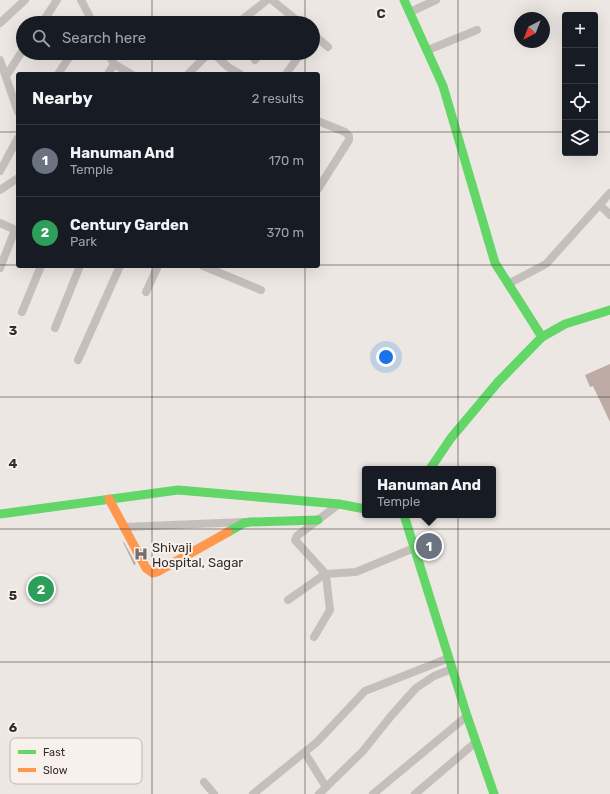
<!DOCTYPE html>
<html lang="en">
<head>
<meta charset="utf-8">
<style>
  body { margin:0; font-family:Rubik,sans-serif; background:#242831; color:#f1f3f6 }
  .controls { position:absolute; right:12px; top:12px; display:grid; overflow:hidden; border-radius:4px; box-shadow:0 4px 16px #0002 }
  .controls button { width:36px; height:36px; display:grid; place-items:center; padding:0; border:0; border-bottom:1px solid #363941; background:#171b24; color:#f1f3f6; font:20px sans-serif }
  .compass { position:absolute; left:514px; top:12px; width:36px; height:36px; border-radius:50%; background:#171b24; box-shadow:0 4px 16px #0002; rotate:222deg }
  .you { position:absolute; left:386px; top:357px; width:14px; height:14px; margin:-10px; border:3px solid #fff; border-radius:50%; background:#1a73e8; box-shadow:0 0 0 6px #1a73e833 }
  .badge { display:grid; place-items:center; width:26px; height:26px; border-radius:50%; background:#766e6b; color:#fff; font-size:13px; font-weight:700 }
  .pin { position:absolute; translate:-50% -50%; border:2px solid #fff; box-shadow:0 1px 4px #0006 }
  .popup { position:absolute; left:362px; top:466px; width:134px; height:52px; box-sizing:border-box; display:grid; place-content:center; border-radius:4px; background:#171b24; filter:drop-shadow(0 1px 3px #0005); font-size:13px; white-space:nowrap; color:#9ea1a6 }
  .popup b { font-size:15px; color:#f1f3f6 }
  .popup::after { content:''; position:absolute; left:50%; top:100%; margin-left:-8px; border:8px solid transparent; border-top-color:#171b24 }
  .list { margin:0; padding:0; list-style:none }
  h2 { display:flex; justify-content:space-between; align-items:center; height:52px; margin:0; padding:0 16px; font-size:17px }
  h2 small { font-size:13px; font-weight:400; color:#9ea1a6 }
  .list li { display:grid; grid-template-columns:26px 1fr auto; gap:12px; align-items:center; box-sizing:border-box; height:72px; padding:0 16px; border-top:1px solid #363941 }
  .list b { display:block; font-size:15px; white-space:nowrap }
  .list p { margin:0; font-size:13px; white-space:nowrap; color:#9ea1a6 }
  .list em { font-size:13px; font-style:normal; color:#9ea1a6 }
  .icon { flex:none; width:22px; height:22px; fill:none; stroke:currentColor; stroke-width:2; stroke-linecap:round; stroke-linejoin:round }
  .map { position:relative; flex:none; width:610px; height:794px; overflow:hidden }
  .search { position:absolute; background:#171b24; box-shadow:0 4px 16px #0002; left:16px; top:16px; width:304px; height:44px; display:flex; align-items:center; gap:10px; box-sizing:border-box; padding:0 14px; border-radius:22px; color:#9ea1a6; font-size:15px }
  .panel { position:absolute; background:#171b24; box-shadow:0 4px 16px #0002; left:16px; top:72px; width:304px; height:196px; border-radius:4px }
  .map>svg:first-child { display:block }
  .building { fill:#beaba6 }
  .lines { fill:none; stroke-linecap:round; stroke-linejoin:round }
  .street { stroke:#c5bfbc; stroke-width:8 }
  .fast { stroke:#63d668; stroke-width:9 }
  .slow { stroke:#ff974d; stroke-width:9 }
  .grid { fill:none; stroke:#362d2a; stroke-width:1; stroke-opacity:0.55 }
  .labels { text-anchor:middle; dominant-baseline:central; stroke-width:4; stroke-linejoin:round; paint-order:stroke }
  .poi-label { font-size:13px; fill:#362d2a; stroke:#f8f1eb; text-anchor:start }
  .key { fill:#f8f1eb; stroke:#beb6b1; stroke-width:1 }
  .key-label { font-size:11px; fill:#362d2a }
  .grid-label { font-size:13px; text-anchor:middle; font-weight:bold; fill:#362d2a; stroke:#f8f1eb; stroke-width:4; stroke-linejoin:round; paint-order:stroke }
</style>
</head>
<body>
<div class="map">
<svg width="610" height="794" viewBox="0 0 610 794">
  <rect width="100%" height="100%" fill="#ece7e3"/>
  <!-- building -->
  <g class="building">
    <polygon points="610,364 610,422 593,386 590,387 585,375"/>
    <polygon points="123,542 124,542 136,564 134,565"/>
  </g>
  <g class="lines">
    <!-- street -->
    <g class="street">
      <polyline points="81,0 93,23"/>
      <polyline points="272,0 300,23"/>
      <polyline points="410,12 436,0"/>
      <polyline points="0,23 25,0"/>
      <polyline points="42,23 57,0"/>
      <polyline points="238,23 267,0"/>
      <polyline points="313,34 328,47"/>
      <polyline points="428,50 477,30"/>
      <polyline points="108,53 114,64 131,74"/>
      <polyline points="213,53 228,67 240,74"/>
      <polyline points="0,60 18,112"/>
      <polyline points="255,60 261,53"/>
      <polyline points="58,74 72,53"/>
      <polyline points="108,74 114,64"/>
      <polyline points="188,74 209,53"/>
      <polyline points="286,74 301,53"/>
      <polyline points="6,76 23,50"/>
      <polyline points="318,121 345,132 349,136 349,140 318,189"/>
      <polyline points="0,171 18,138"/>
      <polyline points="0,190 18,178"/>
      <polyline points="600,205 610,215"/>
      <polyline points="0,223 18,231"/>
      <polyline points="203,266 261,290"/>
      <polyline points="0,268 15,230"/>
      <polyline points="508,284 546,264 610,193"/>
      <polyline points="146,292 158,266"/>
      <polyline points="22,312 41,266"/>
      <polyline points="55,328 80,266"/>
      <polyline points="78,360 120,266"/>
      <polyline points="124,527 244,522"/>
      <polyline points="288,600 325,574 356,572 414,548"/>
      <polyline points="314,637 330,610 326,576 324,572 295,540 297,536 339,504"/>
      <polyline points="305,753 326,787"/>
      <polyline points="204,782 214,794"/>
      <polyline points="253,794 317,742 365,691 449,658"/>
      <polyline points="319,794 363,751 391,716 416,688 434,676 452,669"/>
      <polyline points="373,794 467,716"/>
      <polyline points="415,794 476,742"/>
    </g>
    <!-- fast -->
    <g class="fast">
      <polyline points="404,0 443,86 495,263 542,337"/>
      <polyline points="430,469 451,438 498,382 542,337 565,324 610,310"/>
      <polyline points="0,514 178,490 339,504 365,509"/>
      <polyline points="404,515 467,716 494,794"/>
      <polyline points="228,532 244,523 250,522 318,520"/>
    </g>
    <!-- slow -->
    <polyline class="slow" points="109,499 146,568 153,573 157,572 228,532"/>
  </g>
  <!-- grid -->
  <path class="grid" d="M152 0V23M305 0V23M458 0V794M152 53V74M305 53V74M0 132H18M318 132H565M595 132H610M0 265H18M318 265H610M152 266V794M305 266V794M0 397H610M0 529H610M0 662H610"/>
  <!-- icons -->
  <defs>
    <symbol id="hospital-bare" viewBox="-9 -9 18 18"><path d="M-5-5h3v3.5h4V-5h3V5h-3V1.5h-4V5h-3Z" fill="#766e6b" stroke="#f8f1eb" stroke-width="2.5" paint-order="stroke"/></symbol>
  </defs>
  <g fill-rule="evenodd">
    <use href="#hospital-bare" x="131" y="544" width="20" height="20"/>
  </g>
  <g class="labels">
    <!-- poi labels -->
    <g class="poi-label">
      <text x="152" y="547">Shivaji<tspan x="152" dy="15">Hospital, Sagar</tspan></text>
    </g>
  </g>
  <!-- legend -->
  <rect x="10" y="738" width="132" height="46" rx="6" class="key"/>
  <rect x="18" y="750" width="18" height="4" fill="#63d668"/>
  <rect x="18" y="768" width="18" height="4" fill="#ff974d"/>
  <g class="key-label">
    <text x="43" y="756">Fast</text>
    <text x="43" y="774">Slow</text>
  </g>
  <g class="grid-label">
    <text x="381" y="18">C</text>
    <text x="13" y="335">3</text>
    <text x="13" y="468">4</text>
    <text x="13" y="600">5</text>
    <text x="13" y="732">6</text>
  </g>
</svg>
<div class="controls">
<button>+</button>
<button>−</button>
<button><svg class="icon" aria-label="locate" viewBox="0 0 24 24"><circle cx="12" cy="12" r="6"/><path d="M12 2v4M12 18v4M2 12h4M18 12h4"/></svg></button>
<button><svg class="icon" aria-label="layers" viewBox="0 0 24 24"><path d="M12 4l9 5-9 5-9-5zM3 14l9 5 9-5"/></svg></button>
</div>
<svg class="compass" viewBox="-18 -18 36 36"><path d="M0-13l5 13h-10z" fill="#e53935"/><path d="M0 13l5-13h-10z" fill="#9ea1a6"/></svg>
<div class="you"></div>
<div class="pin badge" style="left:429px;top:546px;background:#6b7280">1</div>
<div class="popup"><b>Hanuman And</b>Temple</div>
<div class="pin badge" style="left:41px;top:589px;background:#2e9e5b">2</div>
<div class="search"><svg class="icon" aria-label="search" viewBox="0 0 24 24"><circle cx="10" cy="10" r="6"/><path d="M15 15l6 6"/></svg>Search here</div>
<section class="panel">
<h2>Nearby<small>2 results</small></h2>
<ul class="list">
<li><span class="badge" style="background:#6b7280">1</span><div><b>Hanuman And</b><p>Temple</p></div><em>170 m</em></li>
<li><span class="badge" style="background:#2e9e5b">2</span><div><b>Century Garden</b><p>Park</p></div><em>370 m</em></li>
</ul>
</section>
</div>
</body>
</html>
